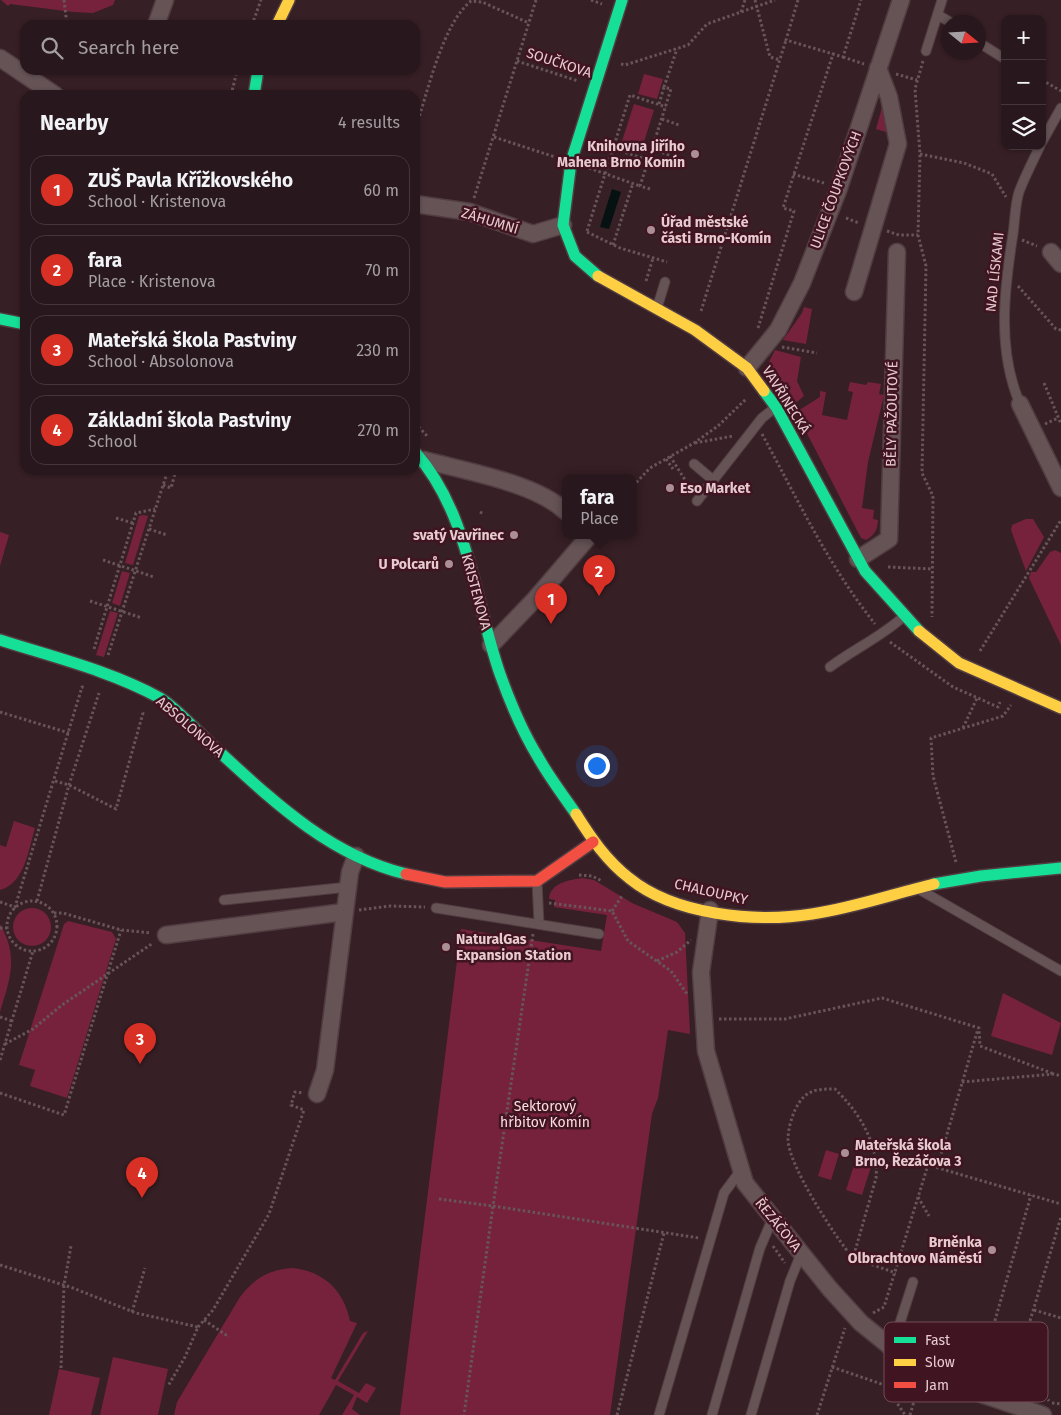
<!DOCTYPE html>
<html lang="en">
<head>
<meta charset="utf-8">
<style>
  body { margin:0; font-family:"Fira Sans",sans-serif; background:#342429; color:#f1f3f6 }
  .controls { position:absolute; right:15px; top:15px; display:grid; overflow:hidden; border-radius:10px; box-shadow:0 1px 4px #0004 }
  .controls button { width:45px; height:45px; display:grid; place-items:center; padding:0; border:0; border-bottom:1px solid #44363b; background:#28171c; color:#f1f3f6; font:25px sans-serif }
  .compass { position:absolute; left:941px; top:15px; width:45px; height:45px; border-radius:50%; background:#28171c; box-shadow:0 1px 4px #0004; rotate:108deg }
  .you { position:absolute; left:596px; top:765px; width:18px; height:18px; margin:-12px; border:4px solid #fff; border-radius:50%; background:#1a73e8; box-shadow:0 0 0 8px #1a73e833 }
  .badge { display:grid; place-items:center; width:32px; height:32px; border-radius:50%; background:#d93025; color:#fff; font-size:16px; font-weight:700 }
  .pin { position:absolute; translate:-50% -41px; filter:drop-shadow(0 1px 2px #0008) }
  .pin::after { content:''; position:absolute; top:26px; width:18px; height:15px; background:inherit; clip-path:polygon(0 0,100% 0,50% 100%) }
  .popup { position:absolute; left:562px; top:474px; width:75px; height:65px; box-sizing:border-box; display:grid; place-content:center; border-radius:10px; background:#28171c; filter:drop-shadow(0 1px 4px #0005); font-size:16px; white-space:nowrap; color:#a59fa3 }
  .popup b { font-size:19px; color:#f1f3f6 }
  .popup::after { content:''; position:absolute; left:50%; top:100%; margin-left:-10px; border:10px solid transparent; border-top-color:#28171c }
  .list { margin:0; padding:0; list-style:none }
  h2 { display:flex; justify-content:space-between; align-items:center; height:65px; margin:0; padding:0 20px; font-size:21px }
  h2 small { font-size:16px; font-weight:400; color:#a59fa3 }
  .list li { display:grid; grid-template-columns:32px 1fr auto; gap:15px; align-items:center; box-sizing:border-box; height:70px; margin:0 10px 10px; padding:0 10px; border:1px solid #44363b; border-radius:15px }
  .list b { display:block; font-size:19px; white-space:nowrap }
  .list p { margin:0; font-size:16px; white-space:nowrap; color:#a59fa3 }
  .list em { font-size:16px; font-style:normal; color:#a59fa3 }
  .icon { flex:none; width:28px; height:28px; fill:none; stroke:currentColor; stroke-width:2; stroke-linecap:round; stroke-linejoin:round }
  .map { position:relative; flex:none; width:1061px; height:1415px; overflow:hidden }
  .search { position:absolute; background:#28171c; box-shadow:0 1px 4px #0004; left:20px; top:20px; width:400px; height:55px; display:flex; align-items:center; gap:12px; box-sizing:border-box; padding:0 18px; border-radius:15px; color:#a59fa3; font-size:19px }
  .panel { position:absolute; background:#28171c; box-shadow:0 1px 4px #0004; left:20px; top:90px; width:400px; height:385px; border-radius:15px }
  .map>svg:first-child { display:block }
  .green { fill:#77223c }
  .water { fill:#051211 }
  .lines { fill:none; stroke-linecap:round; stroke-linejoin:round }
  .lane-casing { stroke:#513d41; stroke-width:11 }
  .street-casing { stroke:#513d41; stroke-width:19 }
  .fast-casing { stroke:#513d41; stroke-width:14 }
  .slow-casing { stroke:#513d41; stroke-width:14 }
  .jam-casing { stroke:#513d41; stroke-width:14 }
  .path { stroke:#675559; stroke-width:3; stroke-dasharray:2.5 2.5; stroke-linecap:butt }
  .lane { stroke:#655356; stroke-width:9 }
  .street { stroke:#655356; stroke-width:16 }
  .fast { stroke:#16e098; stroke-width:11 }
  .slow { stroke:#ffcf43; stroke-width:11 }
  .jam { stroke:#f24e42; stroke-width:11 }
  .poi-dot { fill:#aa8f94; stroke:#401521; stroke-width:2 }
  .labels { text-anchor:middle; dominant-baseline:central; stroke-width:5; stroke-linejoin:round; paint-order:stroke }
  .street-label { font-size:14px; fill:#e8cbd0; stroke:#401521 }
  .poi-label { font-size:14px; font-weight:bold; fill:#e8cbd0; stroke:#401521; text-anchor:end }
  .park-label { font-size:14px; fill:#fcdbe1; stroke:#401521 }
  .key { fill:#401521; stroke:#724c56; stroke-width:1 }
  .key-label { font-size:14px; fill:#e8cbd0 }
</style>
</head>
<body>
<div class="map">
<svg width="1061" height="1415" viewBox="0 0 1061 1415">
  <rect width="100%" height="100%" fill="#361f25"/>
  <!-- green -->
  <g class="green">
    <polygon points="1,0 115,0 113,5 93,13 73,12 10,4 8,6"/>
    <polygon points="644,74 663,79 657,99 638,94"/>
    <polygon points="884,100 889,133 876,129"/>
    <polygon points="634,104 654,110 642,148 622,141"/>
    <polygon points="804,307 812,309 806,344 783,340 802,313"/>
    <polygon points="775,350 801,357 797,381 804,396 792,406 765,370"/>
    <path d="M850 382 866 385 868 382 881 384 879 394 884 395 868 462 862 508 874 510 873 519 878 520C877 530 875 535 866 540L861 538 796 412 820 397V391L826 392 822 415 847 420 853 392 848 391Z"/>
    <polygon points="143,515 148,516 133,565 125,563 139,516"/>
    <polygon points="1026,519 1033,519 1044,537 1026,571 1011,530 1012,525"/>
    <polygon points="0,532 9,535 0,566"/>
    <polygon points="1055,550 1061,553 1061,645 1029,578 1031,572 1036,572 1050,552"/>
    <polygon points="122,571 130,573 120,606 112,603"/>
    <polygon points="110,611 118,613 104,657 96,655"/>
    <path d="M14 821 35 828C28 851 25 883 0 890V845L6 847Z"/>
    <path d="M582 878 594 880 632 903 677 922 685 933 690 1034 668 1030 658 1098 652 1114 610 1415H400L461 929 601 951 607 915 554 907 555 900 549 899C550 883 569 880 582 878Z"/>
    <circle cx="32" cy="927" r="19"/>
    <polygon points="68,921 112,932 116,939 67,1098 30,1086 35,1070 19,1065 64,924"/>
    <path d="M0 924C19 957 10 979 0 1012Z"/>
    <polygon points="1003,993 1061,1023 1052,1055 991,1036"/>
    <polygon points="826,1150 839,1154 831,1180 818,1176"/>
    <polygon points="855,1162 871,1167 862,1195 846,1190"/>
    <path d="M292 1268C323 1271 344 1290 350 1321L357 1323 331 1378 335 1380 363 1333 368 1331 338 1381 359 1393 366 1383 376 1388 367 1403 357 1397 352 1409 360 1415H342L354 1395 336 1385 319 1415H174L177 1402 240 1297C255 1278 268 1270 292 1268Z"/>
    <polygon points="113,1357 168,1369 158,1415 100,1415"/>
    <polygon points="59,1369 100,1378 91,1415 49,1415"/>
  </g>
  <!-- water -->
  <polygon class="water" points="612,189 621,192 609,229 600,227"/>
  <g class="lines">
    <defs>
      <g id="lane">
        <polyline points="938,15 950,22"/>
        <polyline points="978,42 1005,59"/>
        <polyline points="926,51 942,0"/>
        <polyline points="1042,142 1061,108"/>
        <polyline points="657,308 665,282"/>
        <path d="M1020 404C997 350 1004 291 1013 234 1015 220 1015 204 1019 192 1025 176 1033 161 1040 146"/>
        <polyline points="694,464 713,480"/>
        <polyline points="697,501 762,418 776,407"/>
        <path d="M830 667C854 649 881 637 903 617"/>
        <polyline points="537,881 539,924"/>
        <polyline points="922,891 1061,971"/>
        <polyline points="224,900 348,887"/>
        <polyline points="436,908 599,934"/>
        <polyline points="892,1348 913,1282"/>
        <polyline points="659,1415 724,1193 741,1170"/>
        <polyline points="712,1415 760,1248 772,1220"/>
        <polyline points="751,1415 790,1281 801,1254"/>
      </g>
      <g id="street">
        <polyline points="156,25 165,0"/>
        <polyline points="0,58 55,95"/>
        <polyline points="415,204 470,212 533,234 563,225"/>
        <polyline points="1051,252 1061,264"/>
        <polyline points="854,292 898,144 889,97 878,68"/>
        <polyline points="747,368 778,330 802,283 839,188 901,0"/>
        <polyline points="1020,404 1061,488"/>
        <path d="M424 460C465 471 535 483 565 511"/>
        <polyline points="858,559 889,539 897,252"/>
        <polyline points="491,645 536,598 590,535"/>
        <polyline points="710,910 701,972 706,1051 745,1183 830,1289 861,1323 892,1348 951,1380 984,1395 1043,1415"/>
        <polyline points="166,935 344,912"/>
        <polyline points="317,1094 325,1070 350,872 356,856"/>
      </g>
      <g id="fast">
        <polyline points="254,95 258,70"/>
        <polyline points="598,276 575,256 563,225 571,162 622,0"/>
        <polyline points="0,319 25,324"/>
        <polyline points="764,391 776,407 865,571 919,631"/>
        <path d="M415 452C469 513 474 599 500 674 510 702 522 731 538 757 549 777 563 795 576 814"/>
        <path d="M0 640C53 657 111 671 160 698 177 708 197 732 213 746 271 799 328 855 406 874"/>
        <polyline points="934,884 981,876 1061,868"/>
      </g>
      <g id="slow">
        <polyline points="277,25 289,0"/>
        <polyline points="598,276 695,330 747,368 764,391"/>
        <polyline points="919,631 959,663 1061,708"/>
        <path d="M576 814C591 838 607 861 629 878 674 915 756 923 812 914 853 908 893 894 934 884"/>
      </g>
      <polyline id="jam" points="406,874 445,882 537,881 593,842"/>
    </defs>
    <!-- lane casing -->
    <use href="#lane" class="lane-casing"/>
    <!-- street casing -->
    <use href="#street" class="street-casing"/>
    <!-- fast casing -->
    <use href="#fast" class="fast-casing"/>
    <!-- slow casing -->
    <use href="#slow" class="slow-casing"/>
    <!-- jam casing -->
    <use href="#jam" class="jam-casing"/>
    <!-- path -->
    <g class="path">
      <polyline points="64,0 67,25"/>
      <polyline points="591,0 602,4"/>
      <polyline points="755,0 770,57 780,60"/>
      <polyline points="798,0 786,40 833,54"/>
      <polyline points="741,12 745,0"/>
      <polyline points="252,25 261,0"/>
      <polyline points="843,57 864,64"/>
      <polyline points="517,61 578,81"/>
      <polyline points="923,61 915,89 920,154 918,235 926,266 922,473 933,496 932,617"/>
      <polyline points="621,64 625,65 688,45 707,24 775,0"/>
      <polyline points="896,74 917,80"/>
      <polyline points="1042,80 1061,91"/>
      <polyline points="231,95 236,75"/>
      <polyline points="659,104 664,87"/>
      <polyline points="662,119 679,125"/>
      <path d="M415 130C427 95 442 24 471 1L482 2 529 23"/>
      <polyline points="494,137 555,157"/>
      <polyline points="597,143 648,160"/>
      <polyline points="652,149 671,89 664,87 677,49"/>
      <polyline points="920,154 964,163 992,174 1006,197"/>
      <polyline points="589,168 640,186"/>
      <polyline points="793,174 824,183"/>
      <polyline points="650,189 640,186 652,149 672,156"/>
      <polyline points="474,198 536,0"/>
      <polyline points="846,218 859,223"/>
      <polyline points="587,231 630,95 666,107"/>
      <polyline points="887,231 899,235 918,235"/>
      <polyline points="587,232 620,248 667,262"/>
      <polyline points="1022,240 1037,246"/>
      <polyline points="613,245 633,183"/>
      <polyline points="646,281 653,258"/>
      <polyline points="1018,286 1056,329 1061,330"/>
      <polyline points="701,311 786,40"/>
      <polyline points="758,328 794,211 783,208 833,54 843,57 861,0"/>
      <polyline points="782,347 817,353"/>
      <polyline points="1044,383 1061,424"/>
      <polyline points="415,423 428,437"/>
      <polyline points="1045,424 1058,418"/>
      <path d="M762 434C798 500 828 565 875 624"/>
      <polyline points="695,443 733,436"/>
      <polyline points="670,456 687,483 682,491"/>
      <polyline points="666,459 673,469"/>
      <polyline points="163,485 171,488 176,470"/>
      <polyline points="633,486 650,468 694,443 718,426 746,399"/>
      <polyline points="480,512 484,514"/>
      <polyline points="116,518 133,523"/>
      <polyline points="149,529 167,535"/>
      <polyline points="103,560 154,577"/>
      <polyline points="888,567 933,569"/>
      <polyline points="90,601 142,618"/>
      <polyline points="890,642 953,687 998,707 1000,702"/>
      <polyline points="94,649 136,513 155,509"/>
      <polyline points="980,651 1061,520"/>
      <polyline points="108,655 168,470"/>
      <polyline points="0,712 69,733"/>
      <polyline points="963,728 977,698"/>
      <polyline points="55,781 69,785 116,809 143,713 142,712"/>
      <polyline points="956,862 933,776 931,738 1003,716 1011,705"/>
      <polyline points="579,875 592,876 602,881"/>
      <polyline points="37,901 69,785 99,693"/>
      <circle cx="32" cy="926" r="25"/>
      <polyline points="0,902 15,907 82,687 85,688"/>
      <polyline points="549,903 612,911 628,941 671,971 687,994"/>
      <polyline points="359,910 390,906 425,907"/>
      <polyline points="612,911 622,896"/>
      <polyline points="54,913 63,913 121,930 151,933"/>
      <polyline points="0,928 7,928"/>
      <polyline points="533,934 493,1206 699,1238"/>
      <polyline points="657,961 677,952 691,940"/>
      <polyline points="0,1017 12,1021"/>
      <polyline points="719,1019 785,1019 882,998 979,1028 980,1046 1054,1074"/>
      <polyline points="5,1044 33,1029 62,1005 153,943"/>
      <polyline points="0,1060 33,951"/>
      <polyline points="962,1082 1054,1074 1061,1076"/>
      <polyline points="0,1093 64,1115 121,930"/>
      <polyline points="937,1168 978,1029"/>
      <polyline points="918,1197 929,1216"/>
      <polyline points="439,1199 493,1206 464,1415"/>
      <polyline points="773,1246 785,1263"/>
      <path d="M853 1258C835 1237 789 1166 788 1140 788 1130 791 1119 795 1110 805 1090 814 1089 835 1089 859 1112 879 1144 876 1178L853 1258 896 1273"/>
      <polyline points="0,1265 73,1288 136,1313 198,1327 185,1357 168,1386"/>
      <polyline points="1034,1310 1061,1318"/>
      <polyline points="132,1312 145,1268"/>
      <polyline points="873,1313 884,1307 928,1165 1061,1204"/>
      <polyline points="204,1320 229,1337"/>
      <polyline points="198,1327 213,1310 269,1214 304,1110 291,1105 295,1092 304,1093"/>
      <polyline points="1019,1359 1049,1401"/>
      <polyline points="832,1367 899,1390 897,1403 905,1415"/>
      <polyline points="61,1368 64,1285 71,1246"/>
      <polyline points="972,1373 981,1369 1031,1195"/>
      <polyline points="1010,1388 1061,1217"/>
      <polyline points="1052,1403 1061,1404"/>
      <polyline points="617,1415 664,1233"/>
      <polyline points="817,1415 845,1328"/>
      <polyline points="910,1415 920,1381"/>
    </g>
    <!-- lane -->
    <use href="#lane" class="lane"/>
    <!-- street -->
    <use href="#street" class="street"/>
    <!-- fast -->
    <use href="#fast" class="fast"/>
    <!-- slow -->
    <use href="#slow" class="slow"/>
    <!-- jam -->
    <use href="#jam" class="jam"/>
  </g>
  <!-- markers -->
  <g class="poi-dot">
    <circle cx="695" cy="154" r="5"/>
    <circle cx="651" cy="230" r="5"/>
    <circle cx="670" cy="488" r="5"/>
    <circle cx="514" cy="535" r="5"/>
    <circle cx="449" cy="564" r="5"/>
    <circle cx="446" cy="947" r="5"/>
    <circle cx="845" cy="1153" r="5"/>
    <circle cx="992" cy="1250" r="5"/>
  </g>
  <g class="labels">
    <!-- street labels -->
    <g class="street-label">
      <text transform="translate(559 63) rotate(18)">SOUČKOVA</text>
      <text transform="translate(836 190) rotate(-70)">ULICE ČOUPKOVÝCH</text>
      <text transform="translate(490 221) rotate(17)">ZÁHUMNÍ</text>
      <text transform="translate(995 272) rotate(-84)">NAD LÍSKAMI</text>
      <text transform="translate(786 400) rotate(58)">VAVŘINECKÁ</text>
      <text transform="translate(892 414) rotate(-89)">BĚLY PAŽOUTOVÉ</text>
      <text transform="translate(476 592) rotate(75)">KRISTENOVA</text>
      <text transform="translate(190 727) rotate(41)">ABSOLONOVA</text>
      <text transform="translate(711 892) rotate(13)">CHALOUPKY</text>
      <text transform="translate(778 1225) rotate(51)">ŘEZÁČOVA</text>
    </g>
    <!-- poi labels -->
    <g class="poi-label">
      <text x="685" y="146">Knihovna Jiřího<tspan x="685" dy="16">Mahena Brno Komín</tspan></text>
      <text x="661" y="222" text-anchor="start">Úřad městské<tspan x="661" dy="16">části Brno-Komín</tspan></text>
      <text x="680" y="488" text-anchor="start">Eso Market</text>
      <text x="504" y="535">svatý Vavřinec</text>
      <text x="439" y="564">U Polcarů</text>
      <text x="456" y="939" text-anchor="start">NaturalGas<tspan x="456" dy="16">Expansion Station</tspan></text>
      <text x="855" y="1145" text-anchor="start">Mateřská škola<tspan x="855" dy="16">Brno, Řezáčova 3</tspan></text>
      <text x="982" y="1242">Brněnka<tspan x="982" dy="16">Olbrachtovo Náměstí</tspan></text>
    </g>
    <!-- park labels -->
    <g class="park-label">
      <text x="545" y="1106">Sektorový<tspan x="545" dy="16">hřbitov Komín</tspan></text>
    </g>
  </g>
  <!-- legend -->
  <rect x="884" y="1322" width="164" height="80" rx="8" class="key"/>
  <rect x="894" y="1337" width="22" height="6" fill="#16e098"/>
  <rect x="894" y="1359" width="22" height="7" fill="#ffcf43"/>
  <rect x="894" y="1382" width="22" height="6" fill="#f24e42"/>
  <g class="key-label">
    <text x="925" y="1345">Fast</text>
    <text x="925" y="1367">Slow</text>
    <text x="925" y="1390">Jam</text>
  </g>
</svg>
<div class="controls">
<button>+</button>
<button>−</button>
<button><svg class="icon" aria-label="layers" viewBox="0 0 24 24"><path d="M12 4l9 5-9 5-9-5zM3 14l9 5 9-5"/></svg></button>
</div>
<svg class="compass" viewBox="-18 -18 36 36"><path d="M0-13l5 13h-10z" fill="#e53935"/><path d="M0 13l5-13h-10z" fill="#a59fa3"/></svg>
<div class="you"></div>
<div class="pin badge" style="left:551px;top:624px">1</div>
<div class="pin badge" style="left:599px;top:596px">2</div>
<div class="popup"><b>fara</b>Place</div>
<div class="pin badge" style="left:140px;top:1064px">3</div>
<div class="pin badge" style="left:142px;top:1198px">4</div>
<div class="search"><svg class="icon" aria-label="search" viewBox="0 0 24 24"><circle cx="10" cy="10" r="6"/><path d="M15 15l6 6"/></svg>Search here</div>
<section class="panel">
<h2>Nearby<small>4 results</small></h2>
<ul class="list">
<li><span class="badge">1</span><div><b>ZUŠ Pavla Křížkovského</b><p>School · Kristenova</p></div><em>60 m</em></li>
<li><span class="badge">2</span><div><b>fara</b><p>Place · Kristenova</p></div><em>70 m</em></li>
<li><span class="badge">3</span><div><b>Mateřská škola Pastviny</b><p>School · Absolonova</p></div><em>230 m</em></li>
<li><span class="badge">4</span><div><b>Základní škola Pastviny</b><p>School</p></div><em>270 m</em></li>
</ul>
</section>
</div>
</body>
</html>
